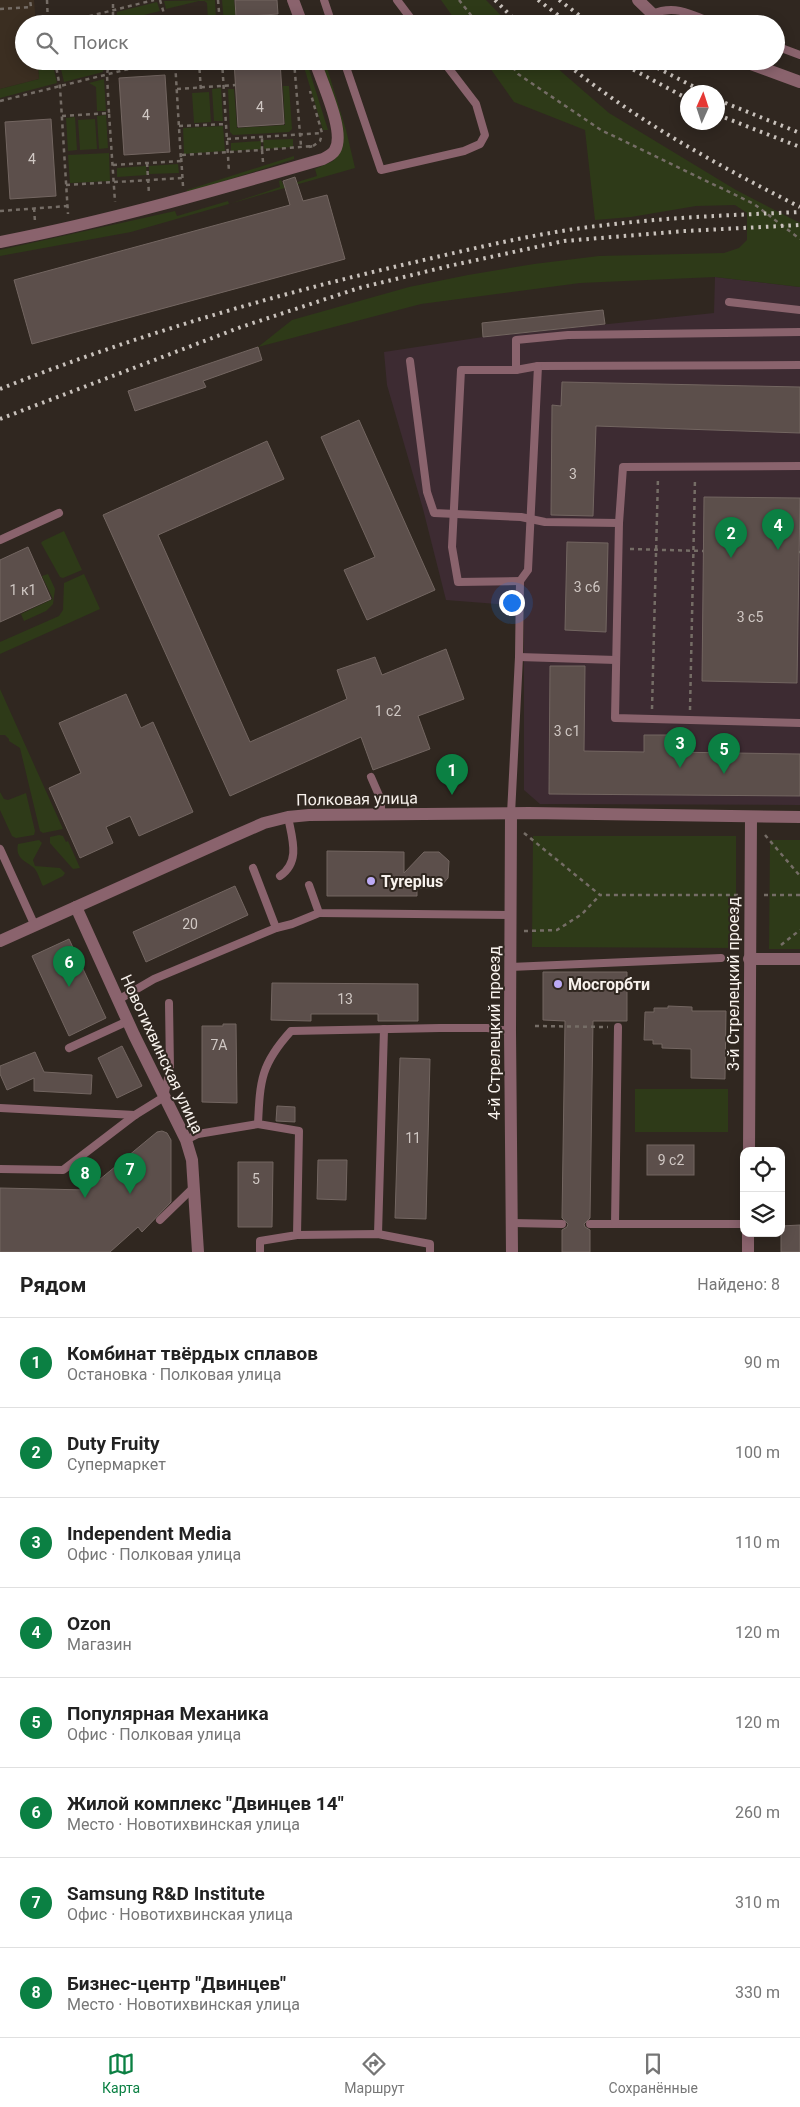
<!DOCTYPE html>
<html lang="ru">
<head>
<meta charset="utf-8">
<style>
  body { margin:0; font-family:Roboto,sans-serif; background:#f2f2f2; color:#222 }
  .controls { position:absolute; right:15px; bottom:15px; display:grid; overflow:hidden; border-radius:10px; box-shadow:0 2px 12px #0003 }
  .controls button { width:45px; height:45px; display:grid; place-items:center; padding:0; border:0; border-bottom:1px solid #e0e0e0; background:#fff; color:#222; font:25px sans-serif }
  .compass { position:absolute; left:680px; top:85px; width:45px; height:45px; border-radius:50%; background:#fff; box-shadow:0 2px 12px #0003; rotate:3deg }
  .you { position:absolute; left:511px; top:602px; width:18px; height:18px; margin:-12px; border:4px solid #fff; border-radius:50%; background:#1a73e8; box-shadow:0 0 0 8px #1a73e833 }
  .badge { display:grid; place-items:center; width:32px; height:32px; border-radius:50%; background:#0b8043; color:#fff; font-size:16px; font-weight:700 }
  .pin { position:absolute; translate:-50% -41px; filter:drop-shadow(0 1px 2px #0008) }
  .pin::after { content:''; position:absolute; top:26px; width:18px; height:15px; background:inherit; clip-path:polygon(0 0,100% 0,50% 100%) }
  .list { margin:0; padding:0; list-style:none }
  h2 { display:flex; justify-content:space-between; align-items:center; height:65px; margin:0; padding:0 20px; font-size:21px }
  h2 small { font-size:16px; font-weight:400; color:#767676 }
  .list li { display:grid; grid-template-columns:32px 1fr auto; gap:15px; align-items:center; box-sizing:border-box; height:90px; padding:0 20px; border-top:1px solid #e0e0e0 }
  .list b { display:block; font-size:19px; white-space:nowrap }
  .list p { margin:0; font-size:16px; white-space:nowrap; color:#767676 }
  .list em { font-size:16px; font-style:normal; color:#767676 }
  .icon { flex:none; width:28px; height:28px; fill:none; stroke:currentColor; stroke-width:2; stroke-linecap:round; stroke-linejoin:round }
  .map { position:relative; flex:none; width:800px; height:1252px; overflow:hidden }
  .search { position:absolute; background:#fff; box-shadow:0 2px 12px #0003; left:15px; right:15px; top:15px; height:55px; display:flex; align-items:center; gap:12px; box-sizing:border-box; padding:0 18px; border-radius:28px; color:#767676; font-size:19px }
  .sheet { height:785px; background:#fff }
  nav { display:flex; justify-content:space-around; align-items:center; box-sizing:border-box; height:70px; border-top:1px solid #e0e0e0; background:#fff; font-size:14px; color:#767676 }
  nav a { display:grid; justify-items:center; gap:2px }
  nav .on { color:#0b8043 }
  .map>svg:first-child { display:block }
  .commercial { fill:#3d2b32 }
  .education { fill:#3b2e21 }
  .green { fill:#2e3a18 }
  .building { fill:#5c4f4b; stroke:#736661 }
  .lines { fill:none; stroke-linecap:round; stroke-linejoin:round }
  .path { stroke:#756d66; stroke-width:2.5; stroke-dasharray:4 4; stroke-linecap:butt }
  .service { stroke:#8a636d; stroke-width:8 }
  .minor { stroke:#8a636d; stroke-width:12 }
  .tertiary { stroke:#8a636d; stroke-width:12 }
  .rail { stroke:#c9c2bc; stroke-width:4; stroke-dasharray:2.5 5; stroke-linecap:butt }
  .poi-dot { fill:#bcaaf5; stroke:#302720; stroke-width:2 }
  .labels { text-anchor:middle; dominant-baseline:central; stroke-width:4; stroke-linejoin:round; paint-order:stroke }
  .number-label { font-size:14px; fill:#d0c8c4 }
  .street-label { font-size:16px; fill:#f7f1ec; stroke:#302720 }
  .poi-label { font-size:16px; font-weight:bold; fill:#f7f1ec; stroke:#302720; text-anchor:start }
</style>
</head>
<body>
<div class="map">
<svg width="800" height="1252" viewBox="0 0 800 1252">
  <rect width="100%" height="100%" fill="#302720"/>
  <!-- commercial -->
  <polygon class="commercial" points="715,277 800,287 800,805 540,804 524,790 524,606 446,600 423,509 387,385 384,352 483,337 714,313"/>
  <!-- education -->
  <polygon class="education" points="0,0 34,0 36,24 24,24 24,61 38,61 39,79 0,89"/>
  <!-- green -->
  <g class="green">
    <polygon points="203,0 166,9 164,1 215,0 216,19 208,21 207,3"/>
    <polygon points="222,0 234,0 236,19 278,16 281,24 224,24"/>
    <polygon points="441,0 486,0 509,24 458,24"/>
    <polygon points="157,2 160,11 116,22 117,12"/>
    <polygon points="38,61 52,61 57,83 0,98 0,89 39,79"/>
    <polygon points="93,61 105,61 103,72 64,82 61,69 71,68"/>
    <polygon points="321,61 325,61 346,130 355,168 131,232 0,256 0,250 175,211 177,216 228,201 229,204 280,187 279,181 281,180 284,186 317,176 315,169 333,161 340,153"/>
    <polygon points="485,61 549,61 609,113 736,190 800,223 800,287 715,277 580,283 421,304 258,347 292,320 409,287 468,275 534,264 599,256 724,253 739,248 747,240 747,213 735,205 696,206 631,217 595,220 585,130 514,102"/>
    <polygon points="308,66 328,130 323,130 304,67"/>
    <polygon points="104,79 106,111 97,111 96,87 89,83"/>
    <polygon points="283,86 289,86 292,129 289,132 233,135 230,132 228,89 234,89 237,128 285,125"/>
    <polygon points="221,88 223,121 214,121 212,89"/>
    <polygon points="209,92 211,122 194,123 192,93"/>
    <polygon points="106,115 108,148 99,149 97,116"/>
    <polygon points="75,117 77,150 68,151 66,118"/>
    <polygon points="95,119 97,149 80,150 78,120"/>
    <polygon points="223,126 225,151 184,154 183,128"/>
    <polygon points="293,139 293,147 264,149 263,140"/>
    <polygon points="261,141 261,149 231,151 231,143"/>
    <polygon points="109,153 110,181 70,183 68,155"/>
    <polygon points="294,156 294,159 187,193 187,190"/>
    <polygon points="178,164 179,173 149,174 149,166"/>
    <polygon points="146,166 147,175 117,177 117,168"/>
    <polygon points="64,531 82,570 63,578 60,577 41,543 43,541"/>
    <polygon points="48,574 55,589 53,604 46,611 24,621 21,614 53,599 42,576"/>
    <polygon points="84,574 100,609 0,654 0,642 59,616 63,610 64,583"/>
    <polygon points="0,689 63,829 43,833 40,831 20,748 9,741 9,739 5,735 0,735"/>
    <polygon points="0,792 4,799 8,800 26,793 35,831 34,835 16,838 12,836 0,810"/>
    <polygon points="59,835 63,836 66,842 68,841 80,868 73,869 50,843 50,837"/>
    <polygon points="533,836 736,836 736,948 532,947"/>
    <path d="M39 840 42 843 33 860 35 866 60 868 65 873 63 876 43 886C40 881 38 871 33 867 25 861 15 858 18 844Z"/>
    <polygon points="770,840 800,840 800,949 769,949"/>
    <rect x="635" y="1089" width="93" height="43"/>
  </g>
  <!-- building -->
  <g class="building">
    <polygon points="235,0 277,0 278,14 236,17"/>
    <polygon points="234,61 280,61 284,124 238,127"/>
    <polygon points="165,75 170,152 124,155 119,78"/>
    <polygon points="51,119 56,196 10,199 5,122"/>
    <polygon points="295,177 303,201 327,195 345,259 32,344 14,280 290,205 283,181"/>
    <polygon points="603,310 605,324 483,337 482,323"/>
    <polygon points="258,347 262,360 203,381 206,387 135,411 128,391"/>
    <polygon points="562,382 800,387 800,433 596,426 593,516 551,515 552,405 561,406"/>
    <polygon points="359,420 435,590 367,620 344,570 375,557 321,437"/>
    <polygon points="267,441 284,479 158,535 250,742 347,699 337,670 375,657 382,675 446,649 464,699 418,716 430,749 373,770 361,737 230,796 103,515"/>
    <polygon points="704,497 800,498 797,683 702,681"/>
    <polygon points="567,542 608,543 606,632 565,630"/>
    <polygon points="28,547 51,599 0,622 0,560"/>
    <polygon points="550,666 585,666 584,751 644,752 644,735 668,735 668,752 800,754 800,796 549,794"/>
    <polygon points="126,694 141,728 153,722 193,812 139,836 130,816 106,827 113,843 80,858 49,788 81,773 59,723"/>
    <polygon points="327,851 404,852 404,873 424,852 439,852 449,861 448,878 439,888 417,888 417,896 327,896"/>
    <polygon points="235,886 248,915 146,962 133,932"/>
    <polygon points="69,939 106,1018 69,1036 32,956"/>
    <polygon points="543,972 627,972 627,1021 593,1021 590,1218 584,1224 585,1227 590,1230 590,1252 562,1252 562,1230 567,1227 568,1224 562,1218 565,1021 543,1020"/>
    <polygon points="272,983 418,984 418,1021 378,1021 378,1014 311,1014 311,1021 271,1020"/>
    <polygon points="668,1006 692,1007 692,1011 726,1011 725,1079 691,1078 691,1049 662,1048 662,1044 653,1044 653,1040 644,1040 645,1012 654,1012 654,1008 668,1008"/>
    <polygon points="223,1024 236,1024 237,1103 202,1102 202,1026 223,1026"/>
    <polygon points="122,1046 142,1086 117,1098 98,1058"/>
    <polygon points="35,1052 44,1072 92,1075 91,1094 34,1091 34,1078 7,1090 0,1074 0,1066"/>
    <polygon points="400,1058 430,1059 426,1219 395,1218"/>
    <polygon points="277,1106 295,1107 295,1122 276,1121"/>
    <polygon points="162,1131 167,1133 171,1140 171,1202 142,1232 138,1227 110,1252 0,1252 0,1188 87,1190 157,1132"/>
    <rect x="647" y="1145" width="47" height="30"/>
    <polygon points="318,1160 347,1160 346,1200 317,1199"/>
    <polygon points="238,1162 273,1162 272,1227 238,1227"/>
    <polygon points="800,1225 800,1252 781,1252 781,1226"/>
  </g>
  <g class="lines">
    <!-- path -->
    <g class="path">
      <polyline points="47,0 48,24"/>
      <polyline points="160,0 167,24"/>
      <polyline points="218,0 220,24"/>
      <polyline points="459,0 478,24"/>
      <polyline points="0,9 31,7 30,0"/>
      <polyline points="58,24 154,0"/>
      <polyline points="113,24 113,0"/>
      <polyline points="55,61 60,87 68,214"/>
      <polyline points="109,61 107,75 109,113"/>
      <polyline points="199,61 201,92"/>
      <polyline points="222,61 229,172"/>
      <polyline points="294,61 301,146"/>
      <polyline points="508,61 518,74 601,130 754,204 800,239"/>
      <polyline points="177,89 235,85"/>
      <polyline points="0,101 161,61"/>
      <polyline points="62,116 109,113 115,202"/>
      <polyline points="179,126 226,124"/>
      <polyline points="227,139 322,133 310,91"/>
      <polyline points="313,146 320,141 322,134"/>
      <polyline points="263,162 262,150 313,146 309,147"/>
      <polyline points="147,163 149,194"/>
      <polyline points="113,165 181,161 175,61"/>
      <polyline points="66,185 182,178"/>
      <polyline points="183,186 181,155 262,150 262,137"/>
      <polyline points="34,208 35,222"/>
      <polyline points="0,211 68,206"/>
      <polyline points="630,549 703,551"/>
      <polyline points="799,552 800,552"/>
      <polyline points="652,709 658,477"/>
      <polyline points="690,710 695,478"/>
      <polyline points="524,833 600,895 739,895"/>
      <polyline points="765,835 800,876"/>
      <polyline points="764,895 800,895"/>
      <polyline points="524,931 557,930 582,914 600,895"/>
      <polyline points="781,945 800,930"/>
      <polyline points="535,1026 608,1027"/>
    </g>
    <!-- service -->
    <g class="service">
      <polyline points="324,0 332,24"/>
      <polyline points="397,0 415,24"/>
      <path d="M652 14C676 4 693 15 715 24"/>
      <polyline points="776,46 800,55"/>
      <polyline points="344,61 381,170 464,151 480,144 485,135 476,104 443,61"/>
      <polyline points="729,302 800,310"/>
      <polyline points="410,361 427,492 434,513 521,517 545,522 619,523"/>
      <polyline points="516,370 516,340 568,335 800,332"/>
      <polyline points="800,466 623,467 619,523 615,718 800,723"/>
      <polyline points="0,540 59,513"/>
      <polyline points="520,581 458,582 452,547 461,370 516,370 538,366 800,365"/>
      <polyline points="519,657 616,660"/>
      <polyline points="371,777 381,800 381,814"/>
      <polyline points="511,814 519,657 520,581 528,570 538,366"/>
      <polyline points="0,849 35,926"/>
      <path d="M280 876C301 862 292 838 288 817"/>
      <polyline points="309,885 319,913 511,915"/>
      <polyline points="276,928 292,924 319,913"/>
      <polyline points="510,967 721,958"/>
      <polyline points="118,1000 154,979 276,928 253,868"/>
      <polyline points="69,1048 128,1021"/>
      <polyline points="0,1108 135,1115"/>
      <polyline points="186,1140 198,1134 258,1124"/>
      <polyline points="0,1169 63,1170 135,1115 164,1097 170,1069 169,1003"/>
      <polyline points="160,1220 194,1187"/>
      <polyline points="512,1223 562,1224"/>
      <polyline points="590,1224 744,1224"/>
      <polyline points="615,1224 618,1027"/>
      <polyline points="378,1234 384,1029"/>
      <polyline points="297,1235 378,1234 430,1244 430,1252"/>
      <path d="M260 1252V1241L297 1235 299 1131 258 1124C260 1080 261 1064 291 1031L440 1028H487L510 1031"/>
    </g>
    <!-- minor -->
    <g class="minor">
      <polyline points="293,0 302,24"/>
      <polyline points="638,0 663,24"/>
      <polyline points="743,61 800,82"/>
      <path d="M0 242C109 221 216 190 323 159 327 157 333 154 335 150 346 132 321 81 315 61"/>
      <polyline points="511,814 510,1031 512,1252"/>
      <polyline points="76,907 134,1035 186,1140 192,1160 198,1252"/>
      <polyline points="749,959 800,959"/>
      <polyline points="749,1151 751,818"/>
      <polyline points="748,1252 748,1233"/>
    </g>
    <!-- tertiary -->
    <polyline class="tertiary" points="0,941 232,837 264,823 288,817 309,815 529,813 800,817"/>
    <!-- rail -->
    <g class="rail">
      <polyline points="495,0 519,24"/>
      <polyline points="538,0 570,24"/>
      <polyline points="559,0 591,24"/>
      <path d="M563 61C635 120 717 165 800 207"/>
      <polyline points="621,61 632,69 688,99"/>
      <polyline points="644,61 704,92"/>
      <polyline points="718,100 800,133"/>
      <polyline points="718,115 800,147"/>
      <path d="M0 389C133 336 272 295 411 263 475 248 541 232 606 225 671 217 735 215 800 212"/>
      <polyline points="0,419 241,327 359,288 449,266 564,241 685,231 800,225"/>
    </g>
  </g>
  <!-- markers -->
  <g class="poi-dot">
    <circle cx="371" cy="881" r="5"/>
    <circle cx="558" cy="984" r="5"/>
  </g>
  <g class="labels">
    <!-- number labels -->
    <g class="number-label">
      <text x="260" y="107">4</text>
      <text x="146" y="115">4</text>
      <text x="32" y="159">4</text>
      <text x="573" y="474">3</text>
      <text x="587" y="587">3 с6</text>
      <text x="23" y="590">1 к1</text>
      <text x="750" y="617">3 с5</text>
      <text x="388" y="711">1 с2</text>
      <text x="567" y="731">3 с1</text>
      <text x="190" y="924">20</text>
      <text x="345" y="999">13</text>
      <text x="219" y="1045">7А</text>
      <text x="413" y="1138">11</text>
      <text x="671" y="1160">9 с2</text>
      <text x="256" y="1179">5</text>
    </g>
    <!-- street labels -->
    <g class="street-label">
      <text transform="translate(357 799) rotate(-1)">Полковая улица</text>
      <text transform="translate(733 984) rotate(-90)">3-й Стрелецкий проезд</text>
      <text transform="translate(494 1033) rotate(-90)">4-й Стрелецкий проезд</text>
      <text transform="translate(162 1054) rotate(65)">Новотихвинская улица</text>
    </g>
    <!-- poi labels -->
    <g class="poi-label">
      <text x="381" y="881">Tyreplus</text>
      <text x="568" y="984">Мосгорбти</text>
    </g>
  </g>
</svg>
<div class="controls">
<button><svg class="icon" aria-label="locate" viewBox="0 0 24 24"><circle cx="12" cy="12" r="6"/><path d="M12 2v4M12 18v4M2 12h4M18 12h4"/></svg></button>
<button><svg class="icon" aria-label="layers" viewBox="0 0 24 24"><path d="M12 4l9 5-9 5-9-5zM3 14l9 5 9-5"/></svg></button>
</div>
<svg class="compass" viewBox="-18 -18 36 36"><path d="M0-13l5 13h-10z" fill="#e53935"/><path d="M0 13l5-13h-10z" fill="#767676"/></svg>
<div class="you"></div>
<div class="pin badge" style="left:452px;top:795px">1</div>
<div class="pin badge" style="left:731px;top:558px">2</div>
<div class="pin badge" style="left:680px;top:768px">3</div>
<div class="pin badge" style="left:778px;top:550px">4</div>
<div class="pin badge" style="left:724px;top:774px">5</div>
<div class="pin badge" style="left:69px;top:987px">6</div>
<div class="pin badge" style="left:130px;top:1194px">7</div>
<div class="pin badge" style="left:85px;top:1198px">8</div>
<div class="search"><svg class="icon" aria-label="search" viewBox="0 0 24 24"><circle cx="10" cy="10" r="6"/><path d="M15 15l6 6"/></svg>Поиск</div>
</div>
<section class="sheet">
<h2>Рядом<small>Найдено: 8</small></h2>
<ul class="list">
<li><span class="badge">1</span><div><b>Комбинат твёрдых сплавов</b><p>Остановка · Полковая улица</p></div><em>90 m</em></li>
<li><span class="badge">2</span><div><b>Duty Fruity</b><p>Супермаркет</p></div><em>100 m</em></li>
<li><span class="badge">3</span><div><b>Independent Media</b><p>Офис · Полковая улица</p></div><em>110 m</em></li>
<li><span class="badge">4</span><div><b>Ozon</b><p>Магазин</p></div><em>120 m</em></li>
<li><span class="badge">5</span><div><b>Популярная Механика</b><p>Офис · Полковая улица</p></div><em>120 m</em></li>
<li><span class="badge">6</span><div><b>Жилой комплекс &quot;Двинцев 14&quot;</b><p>Место · Новотихвинская улица</p></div><em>260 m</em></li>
<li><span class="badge">7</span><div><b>Samsung R&amp;D Institute</b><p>Офис · Новотихвинская улица</p></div><em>310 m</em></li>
<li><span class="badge">8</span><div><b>Бизнес-центр &quot;Двинцев&quot;</b><p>Место · Новотихвинская улица</p></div><em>330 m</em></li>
</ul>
</section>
<nav>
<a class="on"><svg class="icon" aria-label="map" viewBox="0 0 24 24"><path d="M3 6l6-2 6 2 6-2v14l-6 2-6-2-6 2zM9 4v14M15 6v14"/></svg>Карта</a>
<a><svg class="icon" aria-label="directions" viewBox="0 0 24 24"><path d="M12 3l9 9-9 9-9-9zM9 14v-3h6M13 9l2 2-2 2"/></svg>Маршрут</a>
<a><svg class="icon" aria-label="saved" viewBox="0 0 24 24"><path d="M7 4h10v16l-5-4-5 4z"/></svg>Сохранённые</a>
</nav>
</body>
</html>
